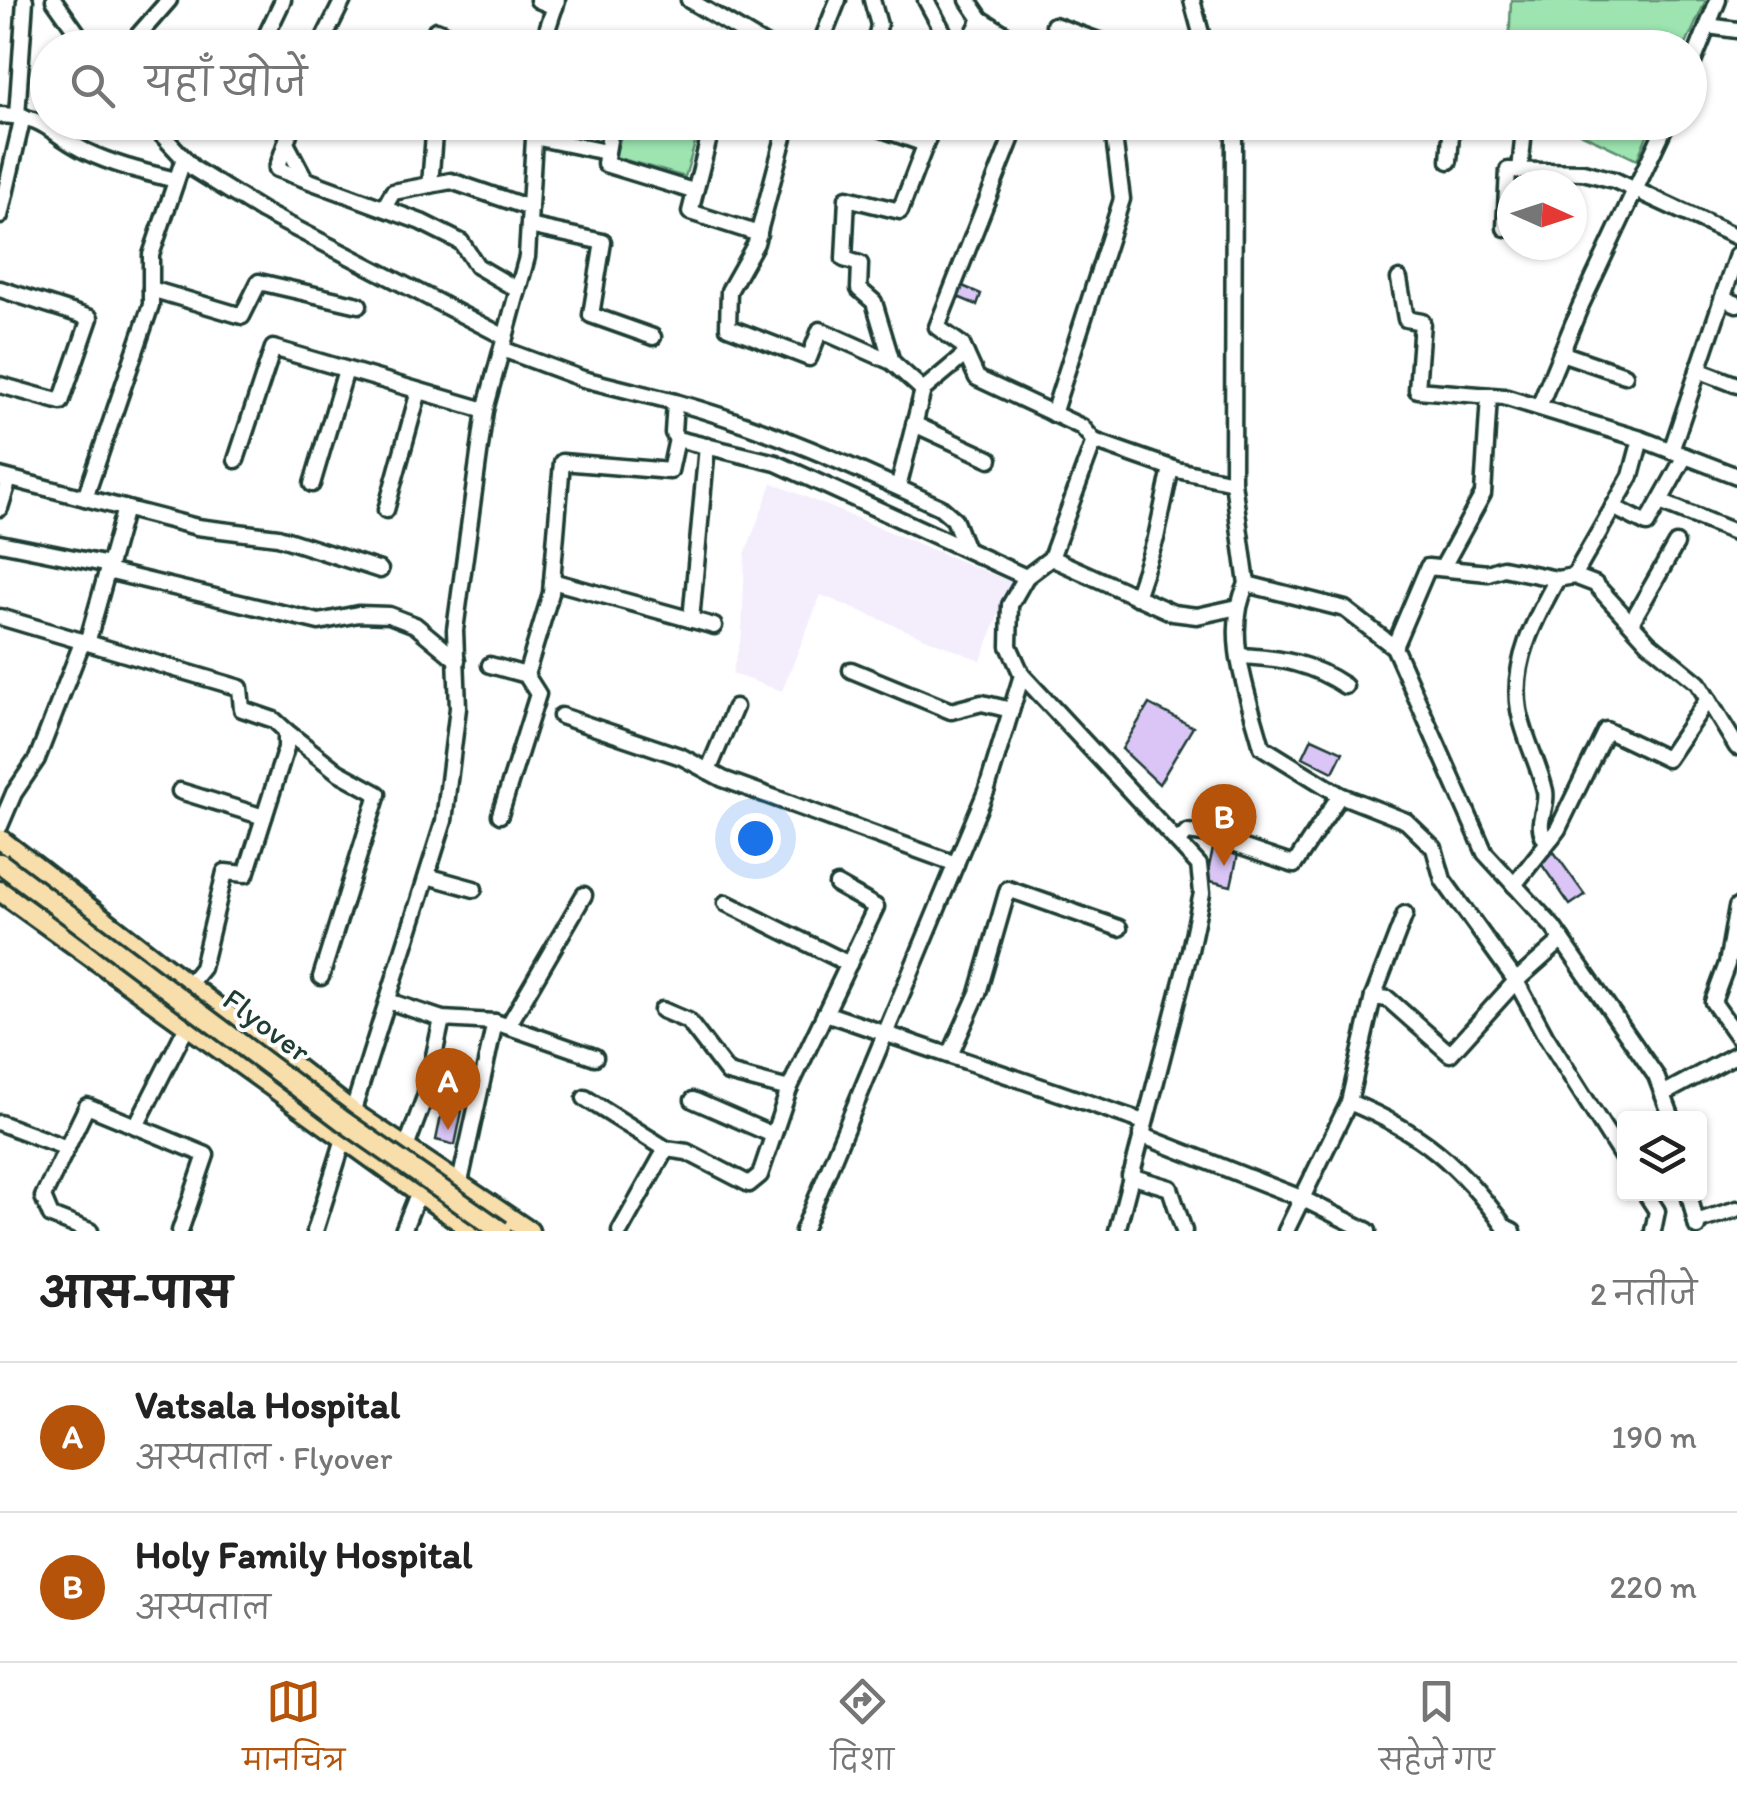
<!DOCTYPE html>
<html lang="hi">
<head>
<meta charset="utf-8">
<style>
  body { margin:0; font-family:Itim,"Playpen Sans Deva",sans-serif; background:#f6f6f6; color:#222 }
  .controls { position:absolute; right:30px; bottom:30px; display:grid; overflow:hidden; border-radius:10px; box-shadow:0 2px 8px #0004 }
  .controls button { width:90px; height:90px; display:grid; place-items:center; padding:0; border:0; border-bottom:2px solid #e0e0e0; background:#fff; color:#222; font:50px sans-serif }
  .compass { position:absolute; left:1497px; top:170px; width:90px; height:90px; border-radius:50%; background:#fff; box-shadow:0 2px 8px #0004; rotate:93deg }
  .you { position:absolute; left:755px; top:838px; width:35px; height:35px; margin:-25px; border:8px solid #fff; border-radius:50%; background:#1a73e8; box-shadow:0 0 0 15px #1a73e833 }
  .badge { display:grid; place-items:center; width:65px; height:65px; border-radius:50%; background:#b45309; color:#fff; font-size:32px; font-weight:700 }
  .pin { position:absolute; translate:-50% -82px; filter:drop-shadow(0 2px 5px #0008) }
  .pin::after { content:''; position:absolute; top:52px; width:35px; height:30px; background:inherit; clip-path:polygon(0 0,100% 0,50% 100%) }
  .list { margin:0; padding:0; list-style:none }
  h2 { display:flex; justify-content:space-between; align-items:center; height:130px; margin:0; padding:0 40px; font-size:42px }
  h2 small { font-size:32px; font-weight:400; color:#767676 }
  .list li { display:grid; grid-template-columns:65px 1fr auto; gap:30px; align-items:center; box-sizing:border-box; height:150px; padding:0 40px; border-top:2px solid #e0e0e0 }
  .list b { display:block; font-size:38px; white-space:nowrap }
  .list p { margin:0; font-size:32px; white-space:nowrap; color:#767676 }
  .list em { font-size:32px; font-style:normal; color:#767676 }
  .icon { flex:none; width:55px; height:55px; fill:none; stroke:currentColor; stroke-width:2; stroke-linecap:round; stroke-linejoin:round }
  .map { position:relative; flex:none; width:1737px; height:1231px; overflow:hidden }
  .search { position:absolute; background:#fff; box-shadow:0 2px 8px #0004; left:30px; right:30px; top:30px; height:110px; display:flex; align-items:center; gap:25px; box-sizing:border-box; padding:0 35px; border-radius:55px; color:#767676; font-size:38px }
  .sheet { height:430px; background:#fff }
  nav { display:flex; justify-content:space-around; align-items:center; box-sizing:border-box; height:140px; border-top:2px solid #e0e0e0; background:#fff; font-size:28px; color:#767676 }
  nav a { display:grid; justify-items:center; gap:5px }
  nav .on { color:#b45309 }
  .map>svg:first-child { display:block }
  .built { fill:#f4eefc }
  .green { fill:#9de4b1; stroke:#5e9072; stroke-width:2.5 }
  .building { fill:#dac5f6; stroke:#1f3d34; stroke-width:2.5 }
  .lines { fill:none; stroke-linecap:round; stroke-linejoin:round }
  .minor-casing { stroke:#1f3d34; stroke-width:21 }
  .major-casing { stroke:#1f3d34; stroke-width:25 }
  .minor { stroke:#fff; stroke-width:14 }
  .major { stroke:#f8deab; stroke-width:18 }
  .major-bridge-casing { stroke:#1f3d34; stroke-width:25; stroke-linecap:butt }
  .major-bridge { stroke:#f8deab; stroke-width:18 }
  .labels { text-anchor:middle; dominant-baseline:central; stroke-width:8; stroke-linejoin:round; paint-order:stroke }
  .street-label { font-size:32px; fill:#1f3d34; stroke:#fff }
</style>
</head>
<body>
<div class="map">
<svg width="1737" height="1231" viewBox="0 0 1737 1231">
  <rect width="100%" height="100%" fill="#fff"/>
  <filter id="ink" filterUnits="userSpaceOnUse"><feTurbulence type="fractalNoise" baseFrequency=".01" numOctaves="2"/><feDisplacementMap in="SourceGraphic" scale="20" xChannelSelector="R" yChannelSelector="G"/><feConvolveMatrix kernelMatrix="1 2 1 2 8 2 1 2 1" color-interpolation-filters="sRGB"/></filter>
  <g filter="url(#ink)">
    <!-- built -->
    <polygon class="built" points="772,483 1011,582 981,661 821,595 782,691 732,674 742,634 745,554"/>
    <!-- green -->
    <g class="green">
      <polygon points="1511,0 1706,0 1685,47 1509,47"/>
      <polygon points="625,122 701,123 685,177 615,157"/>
      <polygon points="1572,123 1572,122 1652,123 1637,160 1574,130"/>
    </g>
    <!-- building -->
    <g class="building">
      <polygon points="552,30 594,37 592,48 550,48"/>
      <polygon points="958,284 981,294 977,305 953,295"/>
      <polygon points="1149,704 1193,727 1159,784 1122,749"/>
      <polygon points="1312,738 1343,752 1333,772 1303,757"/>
      <polygon points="1213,849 1238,854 1231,886 1206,880"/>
      <polygon points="1554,852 1585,895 1570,905 1540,862"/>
      <polygon points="443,1106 462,1111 455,1145 436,1140"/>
    </g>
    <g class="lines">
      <defs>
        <g id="minor">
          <polyline points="54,0 88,48"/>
          <polyline points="538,0 555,7"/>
          <polyline points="689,0 770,48"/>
          <polyline points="872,0 879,25 874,48"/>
          <polyline points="926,0 952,48"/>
          <polyline points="968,0 981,19 1027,48"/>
          <polyline points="1192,0 1205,48"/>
          <polyline points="1054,25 1118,48"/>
          <polyline points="1708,26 1737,30"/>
          <polyline points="436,30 480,48"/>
          <polyline points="127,48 169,0"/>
          <polyline points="260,48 283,0"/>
          <polyline points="319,48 343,0"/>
          <polyline points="541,48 557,0"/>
          <polyline points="628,48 628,44 643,48"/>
          <polyline points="819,48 838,0"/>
          <polyline points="966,48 981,19"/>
          <polyline points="1690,70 1718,0"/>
          <path d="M0 115C50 117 45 131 85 151 114 165 144 172 176 180"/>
          <polyline points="17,116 25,0"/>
          <polyline points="150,122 194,169 262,211 505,337"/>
          <polyline points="293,122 277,169 421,222 461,242 477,266 518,290"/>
          <polyline points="612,122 605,164 693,191"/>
          <polyline points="713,122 690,212 759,234"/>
          <polyline points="788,122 756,243 729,291 728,327 809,358 820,330 892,362 923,390"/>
          <polyline points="862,122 925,144"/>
          <polyline points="1018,122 937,327 962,345 977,378 1082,427 1094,441"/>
          <polyline points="1234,122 1233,482 1247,584 1345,609 1394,647 1485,853 1553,927 1656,1076 1672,1118"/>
          <polyline points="1452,124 1524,129 1520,171"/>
          <polyline points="534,137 606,152"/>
          <polyline points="286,143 305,179"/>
          <polyline points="1449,161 1452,122"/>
          <polyline points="430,185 435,122"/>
          <polyline points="384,208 393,192 451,181 530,208"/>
          <polyline points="0,216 23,116"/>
          <polyline points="529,226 603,242 591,315 653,337"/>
          <polyline points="1505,228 1508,170 1583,172 1614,180 1737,237"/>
          <polyline points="1399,279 1406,319 1422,322 1417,390 1504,397 1641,439 1737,476"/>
          <polyline points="0,289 90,318 61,402 0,385"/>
          <polyline points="151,289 242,316 259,282 359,305"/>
          <polyline points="1723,298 1737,304"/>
          <polyline points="502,349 583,379 675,402 673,433 677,439 776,463 1026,577"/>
          <polyline points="1561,353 1625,375"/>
          <polyline points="892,362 874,302 859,289 860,264 844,259 847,198 900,211 934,122"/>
          <polyline points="1698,370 1737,385"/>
          <path d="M675 402C768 428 852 466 940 507L954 519 966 549"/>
          <polyline points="1539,407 1580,307 1667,122"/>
          <polyline points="1053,414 1122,199 1112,122"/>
          <polyline points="914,424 990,459"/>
          <polyline points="1671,451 1737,255"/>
          <polyline points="236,460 273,348 485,410"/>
          <polyline points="0,476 197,527 278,537 380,570"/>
          <polyline points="900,480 923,390 966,354"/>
          <polyline points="312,484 346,370"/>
          <polyline points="85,498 151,305 151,255 184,158"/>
          <polyline points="1660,502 1737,533"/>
          <polyline points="1613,507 1647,524 1685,456"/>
          <polyline points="0,508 9,479"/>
          <polyline points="386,510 419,391"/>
          <polyline points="0,543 109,565"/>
          <polyline points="1051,558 1173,613 1197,616 1238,607"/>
          <polyline points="1444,565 1483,494 1489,396"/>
          <polyline points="107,571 319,622 358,614 389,615 415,625 457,660"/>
          <polyline points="1574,576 1631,476 1641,439"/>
          <path d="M1557 579C1535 619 1511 663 1519 710 1524 738 1539 764 1545 791 1548 807 1536 821 1543 836L1552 837 1558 829 1606 730 1667 759 1708 699"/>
          <polyline points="552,581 714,626"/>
          <polyline points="1136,597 1156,538 1171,468"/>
          <polyline points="0,617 240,688 242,709 274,720 286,731 286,748 246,874 225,872 202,968 188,985"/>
          <polyline points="691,620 707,446"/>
          <polyline points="1632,621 1676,544"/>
          <polyline points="1394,647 1428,567 1488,573 1503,568 1557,579 1574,576 1595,584 1648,642 1698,683 1737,747"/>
          <path d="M1240 656C1281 658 1311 663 1345 686"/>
          <polyline points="490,665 526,675 538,694 500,815"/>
          <polyline points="851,670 951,711 982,703 1011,710"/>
          <polyline points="526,675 551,593 562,462 670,471 677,439"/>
          <polyline points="561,716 682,757 723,779 956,864"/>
          <polyline points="286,731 338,772 378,794 321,977"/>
          <polyline points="708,771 735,707"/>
          <polyline points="180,791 264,817"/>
          <polyline points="1340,795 1406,821 1434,848 1443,880 1516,981 1545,1035 1624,1160"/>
          <polyline points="0,826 14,793 37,759 80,648 89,636 125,508"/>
          <path d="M1178 842 1187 832 1203 834 1294 865 1340 795 1262 747C1249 697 1222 634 1247 584"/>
          <polyline points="427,876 474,889"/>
          <polyline points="1514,885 1552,837"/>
          <polyline points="726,903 849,964"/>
          <polyline points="1737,907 1727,964 1713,1002 1737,1036"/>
          <polyline points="1373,997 1388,999 1450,1054 1516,981 1562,940"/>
          <polyline points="388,1001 442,1019 495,1022 595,1057"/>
          <polyline points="662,1010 688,1021 728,1073 789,1089"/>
          <polyline points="825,1013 1144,1122"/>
          <polyline points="508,1026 584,895"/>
          <polyline points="950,1055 978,993 1008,889 1119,928"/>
          <polyline points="1663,1094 1737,1054"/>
          <polyline points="585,1098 666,1149 687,1152 749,1184 760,1175 789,1089 876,907 837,885"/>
          <polyline points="693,1100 773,1135"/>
          <path d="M1349 1102C1422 1132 1459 1164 1505 1227L1513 1231"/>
          <polyline points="0,1123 67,1148"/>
          <polyline points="136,1126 190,1020"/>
          <polyline points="1141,1135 1301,1198 1368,1231"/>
          <polyline points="407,1145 425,1097 442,1019"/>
          <polyline points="1130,1176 1170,1188 1184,1231"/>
          <polyline points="460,1182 495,1022"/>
          <polyline points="1646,1194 1657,1211 1653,1231"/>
          <polyline points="1689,1194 1697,1227"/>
          <polyline points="1696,1222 1737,1209"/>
          <polyline points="90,1231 51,1216 43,1197 87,1106 206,1155 180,1231"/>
          <polyline points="315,1231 444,821 458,708 455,630 485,410 527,257 535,122"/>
          <polyline points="403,1231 419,1191"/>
          <polyline points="620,1231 666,1149"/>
          <polyline points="803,1231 987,789 1022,675"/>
          <polyline points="1117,1231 1190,950 1202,893 1199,865 1022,675 1009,646 1010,605 1026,577 1051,558 1094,441 1177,470 1233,482"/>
          <polyline points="1286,1231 1349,1102 1373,997 1405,914"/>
        </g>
        <g id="major">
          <polyline points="0,839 354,1113 529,1231"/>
          <polyline points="0,891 473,1231"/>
        </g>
      </defs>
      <!-- minor casing -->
      <use href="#minor" class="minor-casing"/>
      <!-- major casing -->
      <use href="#major" class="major-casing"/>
      <!-- minor -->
      <use href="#minor" class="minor"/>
      <!-- major -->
      <use href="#major" class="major"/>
      <defs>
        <polyline id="major-bridge" points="0,863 343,1121 501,1231"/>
      </defs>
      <!-- major-bridge casing -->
      <use href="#major-bridge" class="major-bridge-casing"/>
      <!-- major-bridge -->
      <use href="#major-bridge" class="major-bridge"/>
    </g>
  </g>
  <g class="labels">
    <!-- street labels -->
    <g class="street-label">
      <text transform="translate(267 1025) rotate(37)">Flyover</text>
    </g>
  </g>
</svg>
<div class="controls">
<button><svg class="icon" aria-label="layers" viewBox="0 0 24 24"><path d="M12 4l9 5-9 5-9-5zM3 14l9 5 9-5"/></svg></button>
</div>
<svg class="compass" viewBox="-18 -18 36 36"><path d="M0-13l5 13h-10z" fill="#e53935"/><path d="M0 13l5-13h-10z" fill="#767676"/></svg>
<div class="you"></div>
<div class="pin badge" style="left:448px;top:1130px">A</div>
<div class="pin badge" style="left:1224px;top:866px">B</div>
<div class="search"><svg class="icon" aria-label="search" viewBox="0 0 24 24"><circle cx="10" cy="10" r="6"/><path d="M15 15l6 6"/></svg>यहाँ खोजें</div>
</div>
<section class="sheet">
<h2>आस-पास<small>2 नतीजे</small></h2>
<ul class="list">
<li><span class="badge">A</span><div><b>Vatsala Hospital</b><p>अस्पताल · Flyover</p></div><em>190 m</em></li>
<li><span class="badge">B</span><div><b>Holy Family Hospital</b><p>अस्पताल</p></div><em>220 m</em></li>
</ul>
</section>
<nav>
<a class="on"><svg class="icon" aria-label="map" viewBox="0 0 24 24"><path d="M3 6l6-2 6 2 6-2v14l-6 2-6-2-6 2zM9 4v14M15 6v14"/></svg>मानचित्र</a>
<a><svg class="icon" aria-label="directions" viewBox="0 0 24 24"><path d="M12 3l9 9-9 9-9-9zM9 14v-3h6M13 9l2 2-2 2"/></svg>दिशा</a>
<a><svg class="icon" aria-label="saved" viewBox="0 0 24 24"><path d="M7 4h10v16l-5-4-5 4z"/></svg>सहेजे गए</a>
</nav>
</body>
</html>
